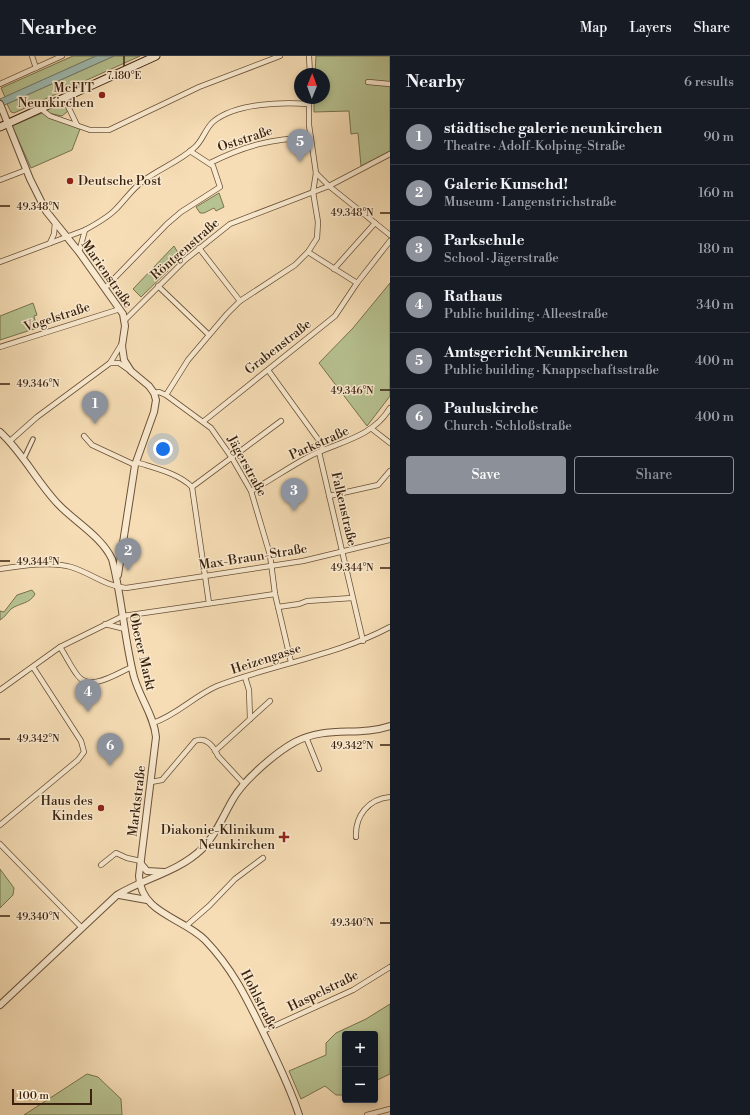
<!DOCTYPE html>
<html lang="en">
<head>
<meta charset="utf-8">
<style>
  body { margin:0; font-family:"Libre Bodoni",serif; background:#20242c; color:#f1f3f6 }
  .controls { position:absolute; right:12px; bottom:12px; display:grid; overflow:hidden; border-radius:4px; box-shadow:0 2px 6px #0003 }
  .controls button { width:36px; height:36px; display:grid; place-items:center; padding:0; border:0; border-bottom:1px solid #363941; background:#171b24; color:#f1f3f6; font:20px sans-serif }
  .compass { position:absolute; left:294px; top:12px; width:36px; height:36px; border-radius:50%; background:#171b24; box-shadow:0 2px 6px #0003; rotate:1deg }
  .scale { position:absolute; left:12px; bottom:10px; width:80px; box-sizing:border-box; padding-left:4px; border:2px solid #3a220f; border-top:0; font-size:11px; line-height:14px; white-space:nowrap; color:#3a220f; -webkit-text-stroke:3px #f9e9cf; paint-order:stroke }
  .you { position:absolute; left:163px; top:393px; width:14px; height:14px; margin:-10px; border:3px solid #fff; border-radius:50%; background:#1a73e8; box-shadow:0 0 0 6px #1a73e833 }
  .badge { display:grid; place-items:center; width:26px; height:26px; border-radius:50%; background:#8c9099; color:#fff; font-size:13px; font-weight:700 }
  .pin { position:absolute; translate:-50% -33px; filter:drop-shadow(0 1px 2px #0008) }
  .pin::after { content:''; position:absolute; top:21px; width:14px; height:12px; background:inherit; clip-path:polygon(0 0,100% 0,50% 100%) }
  .list { margin:0; padding:0; list-style:none }
  h2 { display:flex; justify-content:space-between; align-items:center; height:52px; margin:0; padding:0 16px; font-size:17px }
  h2 small { font-size:13px; font-weight:400; color:#9ea1a6 }
  .list li { display:grid; grid-template-columns:26px 1fr auto; gap:12px; align-items:center; box-sizing:border-box; height:56px; padding:0 16px; border-top:1px solid #363941 }
  .list b { display:block; font-size:15px; white-space:nowrap }
  .list p { margin:0; font-size:13px; white-space:nowrap; color:#9ea1a6 }
  .list em { font-size:13px; font-style:normal; color:#9ea1a6 }
  .actions { display:flex; gap:8px; padding:12px 16px }
  .actions a { flex:1; padding:9px 0; border:1px solid #8c9099; border-radius:4px; text-align:center; font-size:14px; color:#8c9099 }
  .actions .main { background:#8c9099; color:#fff }
  .map { position:relative; flex:none; width:390px; height:1059px; overflow:hidden }
  header { display:flex; align-items:center; gap:24px; box-sizing:border-box; height:56px; padding:0 20px; background:#171b24; border-bottom:1px solid #363941 }
  header strong { font-size:19px }
  nav { display:flex; gap:22px; margin-inline-start:auto; font-size:14px }
  main { display:flex }
  aside { flex:1; background:#171b24 }
  .map>svg:first-child { display:block }
  .green { fill:#b7c291; stroke:#787250 }
  .water { fill:#9dbbb1; stroke:#757e70 }
  .lines { fill:none; stroke-linecap:round; stroke-linejoin:round }
  .pedestrian-casing { stroke:#695138; stroke-width:5.5 }
  .minor-casing { stroke:#695138; stroke-width:6 }
  .tertiary-casing { stroke:#695138; stroke-width:8 }
  .secondary-casing { stroke:#3a220f; stroke-width:9 }
  .pedestrian { stroke:#f9e9cf; stroke-width:3.5 }
  .minor { stroke:#f9e9cf; stroke-width:4.5 }
  .tertiary { stroke:#f9e9cf; stroke-width:6 }
  .secondary { stroke:#f9e9cf; stroke-width:7 }
  .ticks { fill:none; stroke:#3a220f; stroke-width:1.5 }
  .poi-dot { fill:#8f2418; stroke:#f9e9cf; stroke-width:1.5 }
  .labels { text-anchor:middle; dominant-baseline:central; stroke-width:3; stroke-linejoin:round; paint-order:stroke }
  .poi-label { font-size:13px; fill:#3a220f; stroke:#f9e9cf; text-anchor:end }
  .street-label { font-size:13px; fill:#3a220f; stroke:#f9e9cf }
  .ticks-label { font-size:10px; text-anchor:middle; fill:#3a220f; stroke:#f9e9cf; stroke-width:3; stroke-linejoin:round; paint-order:stroke }
</style>
</head>
<body>
<header>
<strong>Nearbee</strong>
<nav><a>Map</a><a>Layers</a><a>Share</a></nav>
</header>
<main>
<div class="map">
<svg width="390" height="1059" viewBox="0 0 390 1059">
  <rect width="100%" height="100%" fill="#f6ddb5"/>
  <filter id="stains"><feTurbulence type="fractalNoise" baseFrequency=".005" numOctaves="4"/><feColorMatrix values="0 0 0 0 .2 0 0 0 0 .09 0 0 0 0 .02 0 0 0 .5 -.17"/></filter>
  <radialGradient id="worn" r=".72"><stop offset=".6" stop-color="#630" stop-opacity="0"/><stop offset="1" stop-color="#630" stop-opacity=".3"/></radialGradient>
  <!-- green -->
  <g class="green">
    <polygon points="73,0 96,0 5,41 1,32"/>
    <polygon points="114,0 140,0 14,57 11,56 7,48"/>
    <polygon points="316,0 390,0 390,95 361,110 358,77 351,78 349,55 314,56 314,42 324,42 324,18 315,18"/>
    <polygon points="64,46 68,55 62,60 48,57 46,54"/>
    <polygon points="42,57 80,73 72,94 31,112 12,70"/>
    <polygon points="219,137 224,151 216,155 214,152 204,157 200,157 196,151"/>
    <polygon points="174,190 181,202 141,241 133,233"/>
    <polygon points="390,227 390,340 367,370 319,307 353,272"/>
    <polygon points="33,247 37,259 34,260 37,272 0,284 0,260"/>
    <path d="M32 534 35 538C30 548 19 547 11 553 7 557 5 561 0 564V555L4 556 17 539Z"/>
    <polygon points="0,813 14,832 13,839 0,852"/>
    <polygon points="390,948 390,1018 375,1025 375,978 345,978 345,1039 336,1039 325,1030 301,1043 289,1015 326,999 326,987 336,977 366,963"/>
    <polygon points="87,1018 98,1021 121,1043 122,1059 24,1059"/>
  </g>
  <!-- water -->
  <polygon class="water" points="96,0 114,0 0,51 0,43"/>
  <g class="lines">
    <defs>
      <polyline id="pedestrian" points="25,400 33,383"/>
      <g id="minor">
        <polyline points="32,0 36,12"/>
        <polyline points="309,0 310,18"/>
        <polyline points="368,26 390,28"/>
        <polyline points="0,28 62,0"/>
        <polyline points="64,42 77,69"/>
        <polyline points="41,53 50,60 90,74 109,74 199,31 280,0"/>
        <path d="M210 107C244 90 272 82 311 82"/>
        <polyline points="316,117 329,130 390,179"/>
        <polyline points="0,124 26,114"/>
        <polyline points="50,187 54,178 55,167"/>
        <polyline points="199,192 240,245"/>
        <polyline points="79,196 85,174"/>
        <polyline points="308,196 357,227"/>
        <path d="M0 206 85 174C96 168 107 162 115 154 125 144 132 133 143 125 159 113 180 105 194 92 203 85 205 72 214 65 237 47 282 46 309 48"/>
        <polyline points="334,213 375,167"/>
        <polyline points="158,230 208,278"/>
        <polyline points="105,232 167,168 181,156 220,131 213,110 190,95"/>
        <polyline points="125,264 185,204 230,168 329,130 390,98"/>
        <polyline points="0,291 120,253"/>
        <polyline points="110,307 119,307 129,314"/>
        <polyline points="268,314 320,386 323,394"/>
        <polyline points="154,337 159,336 166,339 211,372 232,402 251,435 270,499 275,538 291,606"/>
        <polyline points="166,339 188,304 227,258 240,245 295,209 308,196 317,182 318,166 313,136 316,117 309,69 309,42"/>
        <polyline points="204,365 335,260 357,227 390,185"/>
        <polyline points="372,373 390,387"/>
        <polyline points="84,380 92,389 135,409"/>
        <polyline points="10,385 37,361 110,307 121,289"/>
        <polyline points="319,396 363,585"/>
        <path d="M136 406C154 412 178 417 192 431L209 547"/>
        <polyline points="192,431 281,365"/>
        <path d="M251 435C271 424 289 411 310 400 338 386 372 382 390 352"/>
        <polyline points="329,440 378,429 390,415"/>
        <path d="M0 513C20 510 52 505 71 511 91 517 105 530 126 532L303 505 390 484"/>
        <polyline points="278,551 299,548 307,545 352,542"/>
        <polyline points="105,568 125,573"/>
        <path d="M60 591C66 600 71 611 78 620 91 636 117 617 132 611"/>
        <polyline points="245,621 249,634 250,663"/>
        <polyline points="0,634 60,591 123,560 275,538"/>
        <path d="M153 667C177 659 194 640 217 630 272 609 338 599 390 571"/>
        <polyline points="306,681 319,713"/>
        <polyline points="215,695 270,645"/>
        <path d="M151 726 162 724 195 685C206 680 214 691 218 700L244 728"/>
        <polyline points="0,769 78,704 84,696 81,685 33,611"/>
        <path d="M356 781C355 760 368 743 390 741"/>
        <polyline points="0,788 82,872"/>
        <polyline points="101,809 116,797 127,802 141,805"/>
        <polyline points="186,870 209,850 235,823 263,802"/>
        <polyline points="263,975 353,934 390,911"/>
        <polyline points="367,1059 390,1053"/>
      </g>
      <g id="tertiary">
        <polyline points="0,48 30,123 46,155 79,196 123,258 125,270 122,290 124,304 131,315 149,330 154,337 156,344 154,356 135,409 118,519"/>
        <path d="M0 376C23 397 37 426 58 448 75 466 101 480 112 503 122 541 124 582 134 621 140 642 154 660 156 681L139 820C141 858 182 861 205 884 233 913 247 943 264 978 277 1005 290 1031 299 1059"/>
        <polyline points="141,808 147,815 164,816"/>
        <polyline points="119,839 147,844"/>
        <path d="M0 949 117 839C145 822 178 816 202 793 216 779 223 760 233 743 244 724 275 697 295 686 327 669 358 681 390 670"/>
      </g>
      <polyline id="secondary" points="0,71 156,0"/>
    </defs>
    <!-- pedestrian casing -->
    <use href="#pedestrian" class="pedestrian-casing"/>
    <!-- minor casing -->
    <use href="#minor" class="minor-casing"/>
    <!-- tertiary casing -->
    <use href="#tertiary" class="tertiary-casing"/>
    <!-- secondary casing -->
    <use href="#secondary" class="secondary-casing"/>
    <!-- pedestrian -->
    <use href="#pedestrian" class="pedestrian"/>
    <!-- minor -->
    <use href="#minor" class="minor"/>
    <!-- tertiary -->
    <use href="#tertiary" class="tertiary"/>
    <!-- secondary -->
    <use href="#secondary" class="secondary"/>
  </g>
  <!-- ticks -->
  <path class="ticks" d="M124 10V0M0 150H10M380 157H390M0 328H10M380 334H390M0 505H10M380 512H390M0 683H10M380 689H390M0 860H10M380 867H390"/>
  <!-- markers -->
  <g class="poi-dot">
    <circle cx="102" cy="39" r="4"/>
    <circle cx="70" cy="125" r="4"/>
    <circle cx="101" cy="752" r="4"/>
    <path d="M282 775h4v4h4v4h-4v4h-4v-4h-4v-4h4z"/>
  </g>
  <g class="labels">
    <!-- poi labels -->
    <g class="poi-label">
      <text x="94" y="32">McFIT<tspan x="94" dy="15">Neunkirchen</tspan></text>
      <text x="78" y="125" text-anchor="start">Deutsche Post</text>
      <text x="93" y="745">Haus des<tspan x="93" dy="15">Kindes</tspan></text>
      <text x="275" y="774">Diakonie-Klinikum<tspan x="275" dy="15">Neunkirchen</tspan></text>
    </g>
    <!-- street labels -->
    <g class="street-label">
      <text transform="translate(245 83) rotate(-18)">Oststraße</text>
      <text transform="translate(185 193) rotate(-41)">Röntgenstraße</text>
      <text transform="translate(107 218) rotate(55)">Marienstraße</text>
      <text transform="translate(57 261) rotate(-18)">Vogelstraße</text>
      <text transform="translate(278 291) rotate(-38)">Grabenstraße</text>
      <text transform="translate(319 387) rotate(-24)">Parkstraße</text>
      <text transform="translate(247 410) rotate(61)">Jägerstraße</text>
      <text transform="translate(344 453) rotate(77)">Falkenstraße</text>
      <text transform="translate(253 501) rotate(-9)">Max-Braun-Straße</text>
      <text transform="translate(142 596) rotate(77)">Oberer Markt</text>
      <text transform="translate(266 603) rotate(-18)">Heizengasse</text>
      <text transform="translate(137 745) rotate(-83)">Marktstraße</text>
      <text transform="translate(323 935) rotate(-26)">Haspelstraße</text>
      <text transform="translate(259 944) rotate(63)">Hohlstraße</text>
    </g>
  </g>
  <g class="ticks-label">
    <text x="124" y="23">7.180°E</text>
    <text x="38" y="154">49.348°N</text>
    <text x="352" y="160">49.348°N</text>
    <text x="38" y="331">49.346°N</text>
    <text x="352" y="338">49.346°N</text>
    <text x="38" y="509">49.344°N</text>
    <text x="352" y="515">49.344°N</text>
    <text x="38" y="686">49.342°N</text>
    <text x="352" y="693">49.342°N</text>
    <text x="38" y="864">49.340°N</text>
    <text x="352" y="870">49.340°N</text>
  </g>
  <rect width="100%" height="100%" filter="url(#stains)"/>
  <rect width="100%" height="100%" fill="url(#worn)"/>
</svg>
<div class="controls">
<button>+</button>
<button>−</button>
</div>
<svg class="compass" viewBox="-18 -18 36 36"><path d="M0-13l5 13h-10z" fill="#e53935"/><path d="M0 13l5-13h-10z" fill="#9ea1a6"/></svg>
<div class="scale">100 m</div>
<div class="you"></div>
<div class="pin badge" style="left:95px;top:368px">1</div>
<div class="pin badge" style="left:128px;top:515px">2</div>
<div class="pin badge" style="left:294px;top:455px">3</div>
<div class="pin badge" style="left:88px;top:656px">4</div>
<div class="pin badge" style="left:300px;top:106px">5</div>
<div class="pin badge" style="left:110px;top:710px">6</div>
</div>
<aside>
<h2>Nearby<small>6 results</small></h2>
<ul class="list">
<li><span class="badge">1</span><div><b>städtische galerie neunkirchen</b><p>Theatre · Adolf-Kolping-Straße</p></div><em>90 m</em></li>
<li><span class="badge">2</span><div><b>Galerie Kunschd!</b><p>Museum · Langenstrichstraße</p></div><em>160 m</em></li>
<li><span class="badge">3</span><div><b>Parkschule</b><p>School · Jägerstraße</p></div><em>180 m</em></li>
<li><span class="badge">4</span><div><b>Rathaus</b><p>Public building · Alleestraße</p></div><em>340 m</em></li>
<li><span class="badge">5</span><div><b>Amtsgericht Neunkirchen</b><p>Public building · Knappschaftsstraße</p></div><em>400 m</em></li>
<li><span class="badge">6</span><div><b>Pauluskirche</b><p>Church · Schloßstraße</p></div><em>400 m</em></li>
</ul>
<div class="actions"><a class="main">Save</a><a>Share</a></div>
</aside>
</main>
</body>
</html>
